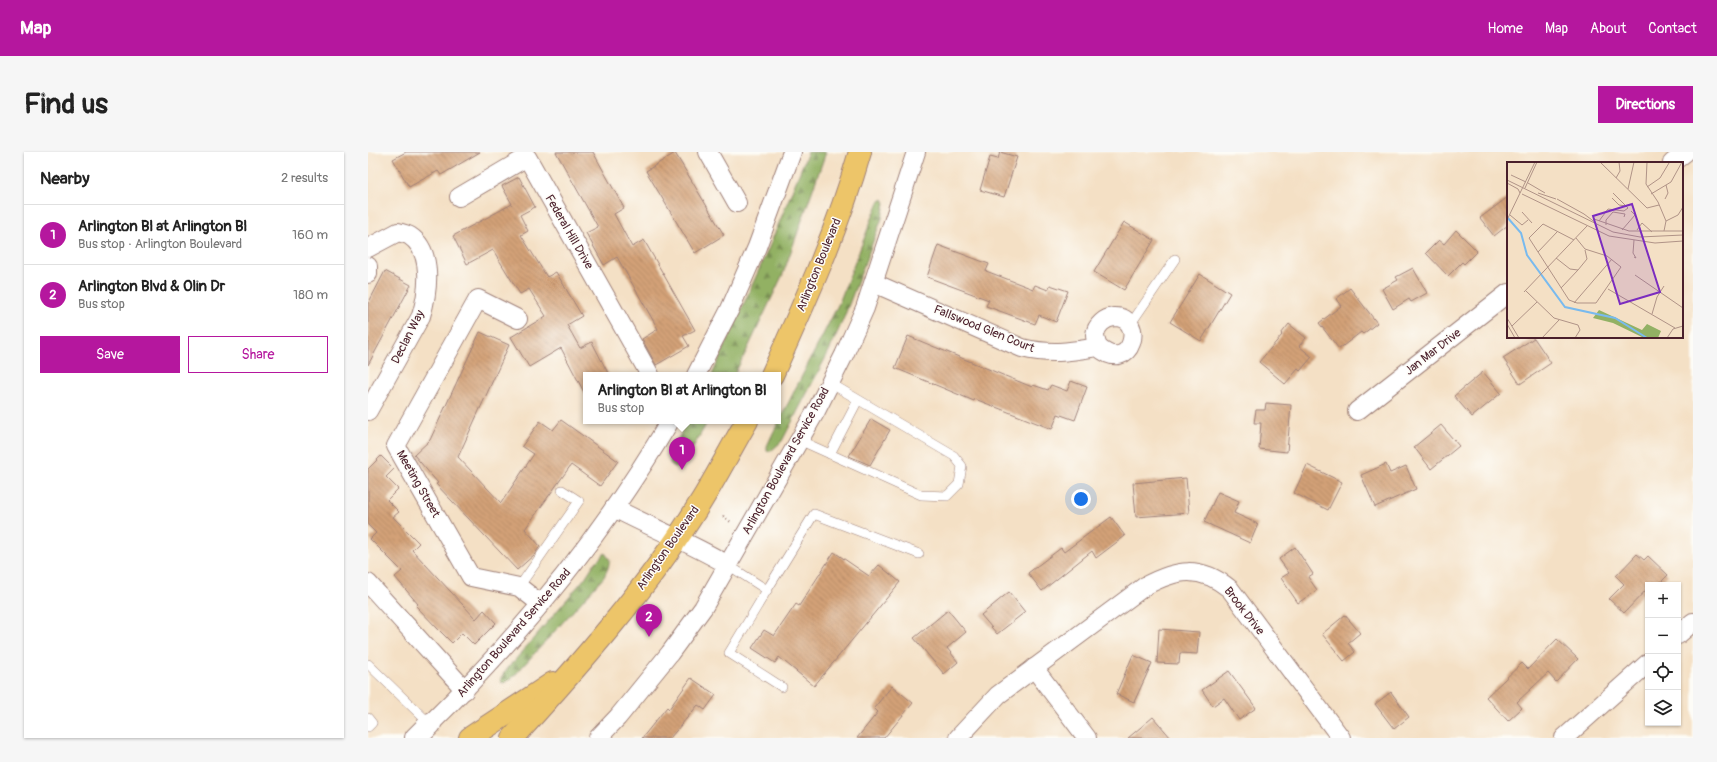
<!DOCTYPE html>
<html lang="en">
<head>
<meta charset="utf-8">
<style>
  body { margin:0; font-family:Pangolin,sans-serif; background:#f6f6f6; color:#222 }
  .controls { position:absolute; right:12px; bottom:12px; display:grid; overflow:hidden; border-radius:0px; box-shadow:0 1px 3px #0004 }
  .controls button { width:36px; height:36px; display:grid; place-items:center; padding:0; border:0; border-bottom:1px solid #e0e0e0; background:#fff; color:#222; font:20px sans-serif }
  .you { position:absolute; left:713px; top:347px; width:14px; height:14px; margin:-10px; border:3px solid #fff; border-radius:50%; background:#1a73e8; box-shadow:0 0 0 6px #1a73e833 }
  .badge { display:grid; place-items:center; width:26px; height:26px; border-radius:50%; background:#b5179e; color:#fff; font-size:13px; font-weight:700 }
  .pin { position:absolute; translate:-50% -33px; filter:drop-shadow(0 1px 2px #0008) }
  .pin::after { content:''; position:absolute; top:21px; width:14px; height:12px; background:inherit; clip-path:polygon(0 0,100% 0,50% 100%) }
  .popup { position:absolute; left:215px; top:220px; width:198px; height:52px; box-sizing:border-box; display:grid; place-content:center; border-radius:0px; background:#fff; filter:drop-shadow(0 1px 3px #0005); font-size:13px; white-space:nowrap; color:#767676 }
  .popup b { font-size:15px; color:#222 }
  .popup::after { content:''; position:absolute; left:50%; top:100%; margin-left:-8px; border:8px solid transparent; border-top-color:#fff }
  .list { margin:0; padding:0; list-style:none }
  h2 { display:flex; justify-content:space-between; align-items:center; height:52px; margin:0; padding:0 16px; font-size:17px }
  h2 small { font-size:13px; font-weight:400; color:#767676 }
  .list li { display:grid; grid-template-columns:26px 1fr auto; gap:12px; align-items:center; box-sizing:border-box; height:60px; padding:0 16px; border-top:1px solid #e0e0e0 }
  .list b { display:block; font-size:15px; white-space:nowrap }
  .list p { margin:0; font-size:13px; white-space:nowrap; color:#767676 }
  .list em { font-size:13px; font-style:normal; color:#767676 }
  .actions { display:flex; gap:8px; padding:12px 16px }
  .actions a { flex:1; padding:9px 0; border:1px solid #b5179e; border-radius:0px; text-align:center; font-size:14px; color:#b5179e }
  .actions .main { background:#b5179e; color:#fff }
  .icon { flex:none; width:22px; height:22px; fill:none; stroke:currentColor; stroke-width:2; stroke-linecap:round; stroke-linejoin:round }
  .map { position:relative; flex:none; width:1325px; height:586px; overflow:hidden; border-radius:0px }
  header { display:flex; align-items:center; gap:24px; box-sizing:border-box; height:56px; padding:0 20px; background:#b5179e; color:#fff }
  header strong { font-size:19px }
  nav { display:flex; gap:22px; margin-inline-start:auto; font-size:14px }
  .intro { display:flex; align-items:center; justify-content:space-between; box-sizing:border-box; height:96px; padding:0 24px }
  h1 { margin:0; font-size:28px }
  .button { padding:10px 18px; border-radius:0px; background:#b5179e; color:#fff; font-size:14px; font-weight:700 }
  main { display:flex; gap:24px; padding:0 24px }
  aside { flex:1; background:#fff; border-radius:0px; box-shadow:0 1px 3px #0004 }
  .map>svg:first-child { display:block }
  .forest { fill:url(#forest-firs); stroke:#6e6848 }
  .building { fill:url(#building-back-hatch) }
  .lines { fill:none; stroke-linecap:round; stroke-linejoin:round }
  .service-casing { stroke:#9f8078; stroke-width:10 }
  .minor-casing { stroke:#9f8078; stroke-width:20 }
  .tertiary-casing { stroke:#9f8078; stroke-width:24 }
  .trunk-casing { stroke:#9f8078; stroke-width:24 }
  .path { stroke:#9f8078; stroke-width:2.5; stroke-dasharray:1 3; stroke-linecap:butt }
  .service { stroke:#fff; stroke-width:9 }
  .minor { stroke:#fff; stroke-width:18 }
  .tertiary { stroke:#fff; stroke-width:22 }
  .trunk { stroke:#edc569; stroke-width:22 }
  .labels { text-anchor:middle; dominant-baseline:central; stroke-width:3; stroke-linejoin:round; paint-order:stroke }
  .street-label { font-size:12px; fill:#4a1f2b; stroke:#fdfcf7 }
  .inset-river { fill:none; stroke:#79baee; stroke-width:2 }
  .inset-road { fill:none; stroke:#b09387; stroke-width:1 }
  .view { fill:#7b2cbf; fill-opacity:0.15; stroke:#7b2cbf; stroke-width:2 }
  .inset-edge { fill:none; stroke:#4a1f2b; stroke-width:2 }
</style>
</head>
<body>
<header>
<strong>Map</strong>
<nav><a>Home</a><a>Map</a><a>About</a><a>Contact</a></nav>
</header>
<div class="intro"><h1>Find us</h1><a class="button">Directions</a></div>
<main>
<aside>
<h2>Nearby<small>2 results</small></h2>
<ul class="list">
<li><span class="badge">1</span><div><b>Arlington Bl at Arlington Bl</b><p>Bus stop · Arlington Boulevard</p></div><em>160 m</em></li>
<li><span class="badge">2</span><div><b>Arlington Blvd &amp; Olin Dr</b><p>Bus stop</p></div><em>180 m</em></li>
</ul>
<div class="actions"><a class="main">Save</a><a>Share</a></div>
</aside>
<div class="map">
<svg width="1325" height="586" viewBox="0 0 1325 586">
  <defs>
    <pattern id="forest-firs" width="22" height="20" patternUnits="userSpaceOnUse"><rect width="22" height="20" fill="#92b164"/><path d="M5 1l3.5 6h-7zM16 11l3.5 6h-7z" fill="#798f53"/></pattern>
    <pattern id="building-back-hatch" width="6" height="6" patternUnits="userSpaceOnUse"><rect width="6" height="6" fill="#d3a177"/><path d="M-1 5l2 2M0 0l6 6M5-1l2 2" fill="none" stroke="#ad8362"/></pattern>
  </defs>
  <rect width="100%" height="100%" fill="#fdfcf7"/>
  <filter id="ink" filterUnits="userSpaceOnUse"><feTurbulence type="fractalNoise" baseFrequency=".025" numOctaves="2"/><feDisplacementMap in="SourceGraphic" scale="8" xChannelSelector="R" yChannelSelector="G"/><feConvolveMatrix kernelMatrix="1 2 1 2 8 2 1 2 1" color-interpolation-filters="sRGB"/></filter>
  <filter id="wash" filterUnits="userSpaceOnUse"><feTurbulence type="fractalNoise" baseFrequency=".012" numOctaves="4" result="noise"/><feDisplacementMap in="SourceGraphic" scale="16" xChannelSelector="R" yChannelSelector="G"/><feGaussianBlur stdDeviation="0.9" result="paint"/><feColorMatrix in="noise" values="0 0 0 0 0 0 0 0 0 0 0 0 0 0 0 0 0 1.4 0 .05"/><feComposite in="paint" operator="in"/></filter>
  <g filter="url(#wash)">
    <rect width="100%" height="100%" fill="#f4e0c5"/>
    <!-- forest -->
    <g class="forest">
      <polygon points="440,0 458,0 415,122 379,198 366,223 344,223 402,93"/>
      <polygon points="515,47 517,51 514,66 475,168 461,199 414,289 403,299 399,299 399,294 405,281 471,151 501,74 511,50"/>
      <path d="M319 269H340L315 313C310 316 306 316 302 311 305 295 312 283 319 269Z"/>
      <polygon points="237,401 242,408 240,416 236,425 146,524 138,530 134,531 132,529 136,521 217,426 226,412"/>
    </g>
    <g id="blocks">
      <!-- building -->
      <g class="building">
        <polygon points="38,0 112,0 73,23 70,19 41,35 25,7"/>
        <polygon points="188,0 225,0 256,56 246,62 264,95 276,88 327,178 315,184 321,194 288,213 274,187 290,177 249,105 236,113 218,81 230,75"/>
        <polygon points="632,0 649,5 636,45 612,38 622,5 630,7"/>
        <polygon points="307,1 356,83 327,101 278,19"/>
        <polygon points="151,25 167,55 152,63 160,79 153,83 179,125 188,120 214,164 199,173 212,196 224,190 241,223 218,223 218,244 193,196 161,215 143,185 178,164 161,137 152,142 125,98 99,112 85,84 144,52 134,34"/>
        <polygon points="1140,45 1140,73 1126,84 1112,66"/>
        <polygon points="756,70 786,88 756,138 726,120"/>
        <polygon points="1088,78 1109,99 1096,112 1094,110 1080,124 1058,101 1071,88 1076,92"/>
        <polygon points="570,93 621,112 618,119 665,137 667,133 680,138 682,133 700,139 688,170 671,163 667,172 618,154 621,148 559,125"/>
        <polygon points="1045,116 1059,141 1043,150 1041,147 1025,157 1014,137 1030,128 1028,125"/>
        <polygon points="17,119 43,133 0,213 0,152"/>
        <polygon points="832,122 862,141 833,189 802,170"/>
        <polygon points="982,136 1009,171 995,182 993,180 971,197 951,171 973,154 968,147"/>
        <polygon points="921,172 938,186 931,194 944,205 932,219 930,217 917,232 891,210 914,183 913,182"/>
        <polygon points="112,180 141,193 90,305 133,351 166,302 154,294 172,269 185,278 193,268 250,309 232,334 203,313 157,377 172,394 167,402 149,418 68,332 70,331 46,303 62,288"/>
        <polygon points="540,184 664,235 665,233 680,238 683,233 699,239 703,229 719,235 707,268 690,262 684,277 607,247 606,249 527,216"/>
        <polygon points="1166,186 1183,211 1152,232 1135,206"/>
        <polygon points="1115,220 1133,241 1104,265 1086,244"/>
        <polygon points="898,251 923,253 919,300 891,297 893,271 886,271 888,258 897,258"/>
        <polygon points="503,267 522,278 502,313 481,304"/>
        <polygon points="1073,273 1091,294 1063,317 1046,295"/>
        <polygon points="13,304 26,317 18,325 30,337 19,348 31,360 25,365 51,391 44,398 108,467 116,458 128,471 106,493 94,481 84,491 71,478 48,454 50,452 27,425 34,419 2,387 8,381 0,373 0,317"/>
        <polygon points="1018,312 1022,321 1038,314 1048,337 1007,355 993,323"/>
        <polygon points="939,313 974,330 960,358 926,341"/>
        <polygon points="818,326 821,361 768,365 765,331"/>
        <polygon points="850,340 871,349 866,361 890,372 882,391 836,370"/>
        <polygon points="743,365 757,384 728,406 724,399 674,439 660,421 693,396 696,400"/>
        <polygon points="927,395 945,422 940,425 949,438 930,451 913,426 921,421 911,407"/>
        <polygon points="466,400 501,424 511,413 532,430 446,534 411,505 407,511 384,496 396,478 406,484 428,452 431,454"/>
        <polygon points="1269,402 1276,408 1280,404 1300,423 1290,433 1280,433 1280,436 1256,461 1241,447 1256,432 1248,424"/>
        <polygon points="641,440 657,460 629,482 613,463"/>
        <polygon points="580,458 598,480 579,496 590,510 576,522 546,486"/>
        <polygon points="977,463 992,481 980,491 987,500 976,509 954,482"/>
        <polygon points="791,477 831,480 829,502 812,501 811,512 789,511"/>
        <polygon points="1189,487 1210,507 1188,530 1180,521 1149,550 1154,556 1140,569 1118,545 1154,511 1160,517"/>
        <polygon points="765,503 784,511 766,550 748,542"/>
        <polygon points="861,519 888,556 871,568 856,546 845,554 834,538"/>
        <polygon points="323,526 348,543 337,558 330,553 302,586 274,586 299,555 301,557"/>
        <polygon points="524,534 545,551 516,586 489,586 510,560 506,556"/>
        <polygon points="1023,540 1041,565 1026,577 1007,552"/>
        <polygon points="785,565 803,586 760,586"/>
      </g>
    </g>
  </g>
  <g filter="url(#ink)">
    <use href="#blocks" fill-opacity="0" stroke="#9f8078" stroke-width="1"/>
    <g class="lines">
      <defs>
        <g id="service">
          <polyline points="762,173 807,107"/>
          <polyline points="431,288 553,343 579,344 591,332 594,314 586,304 462,231"/>
          <polyline points="462,302 490,248"/>
          <polyline points="360,413 399,438 446,362 551,402"/>
          <polyline points="151,435 211,349 194,338"/>
          <polyline points="399,438 361,501 414,535"/>
          <polyline points="0,512 62,572"/>
          <polyline points="0,566 4,571 0,575"/>
        </g>
        <g id="minor">
          <polyline points="340,0 369,51"/>
          <polyline points="1304,11 1318,0"/>
          <polyline points="91,45 159,5 282,223"/>
          <path d="M0 96 30 80C34 81 39 82 42 84 66 100 60 141 53 164L0 259"/>
          <polyline points="0,114 0,122"/>
          <path d="M506 131 654 196C683 203 700 200 730 195 764 225 779 164 746 165 737 166 728 173 727 183 727 187 729 192 730 195"/>
          <polyline points="150,167 110,147 28,294 103,425 151,435 173,452"/>
          <polyline points="328,223 362,157 389,95 424,0"/>
          <polyline points="989,259 1140,141"/>
          <path d="M246 356C284 376 323 391 360 413"/>
          <polyline points="0,431 97,538"/>
          <polyline points="1310,483 1325,470"/>
          <polyline points="666,516 719,586"/>
          <path d="M62 572C155 481 236 381 302 269"/>
          <polyline points="230,586 250,565 302,501 335,456 448,259 476,203 497,156 548,0"/>
          <path d="M590 586 630 543 777 434C809 417 832 413 862 437L973 586"/>
          <polyline points="1196,586 1280,511"/>
        </g>
        <polyline id="tertiary" points="48,586 62,572"/>
        <g id="trunk">
          <path d="M404 223C437 150 470 77 492 0"/>
          <polyline points="102,586 185,531"/>
          <path d="M145 586C211 513 281 435 332 351 349 324 363 296 379 269"/>
        </g>
      </defs>
      <!-- service casing -->
      <use href="#service" class="service-casing"/>
      <!-- minor casing -->
      <use href="#minor" class="minor-casing"/>
      <!-- tertiary casing -->
      <use href="#tertiary" class="tertiary-casing"/>
      <!-- trunk casing -->
      <use href="#trunk" class="trunk-casing"/>
      <!-- path -->
      <polyline class="path" points="355,364 364,371"/>
      <!-- service -->
      <use href="#service" class="service"/>
      <!-- minor -->
      <use href="#minor" class="minor"/>
      <!-- tertiary -->
      <use href="#tertiary" class="tertiary"/>
      <!-- trunk -->
      <use href="#trunk" class="trunk"/>
    </g>
  </g>
  <g class="labels">
    <!-- street labels -->
    <g class="street-label">
      <text transform="translate(201 80) rotate(60)">Federal Hill Drive</text>
      <text transform="translate(451 113) rotate(-68)">Arlington Boulevard</text>
      <text transform="translate(616 177) rotate(22)">Fallswood Glen Court</text>
      <text transform="translate(40 185) rotate(-63)">Declan Way</text>
      <text transform="translate(1065 200) rotate(-38)">Jan Mar Drive</text>
      <text transform="translate(418 309) rotate(-61)">Arlington Boulevard Service Road</text>
      <text transform="translate(50 332) rotate(60)">Meeting Street</text>
      <text transform="translate(300 396) rotate(-55)">Arlington Boulevard</text>
      <text transform="translate(876 459) rotate(52)">Brook Drive</text>
      <text transform="translate(146 481) rotate(-49)">Arlington Boulevard Service Road</text>
    </g>
  </g>
  <!-- overview -->
  <g transform="translate(1139 10)">
    <rect width="176" height="176" fill="#f4e0c5"/>
    <path d="M92 148 135 168 140 162 154 169 151 176H137L106 161 86 156Z" fill="#92b164"/>
    <path class="inset-river" d="M0 55 14 71 20 93 58 145 108 156 140 176"/>
    <path class="inset-road" d="M93 0 140 46 152 43M140 0 139 22 151 40 159 59M4 13 19 20M109 16 113 9 112 0M0 18 106 70 133 75 176 73M0 21 11 27 13 31M21 21 38 31M140 25 153 16 162 1M18 26 30 0M121 27 127 0M31 31 49 37M15 32 102 74 148 81 176 79M144 32 164 20 175 0M105 36 112 43 119 44M50 37 77 52M158 37 161 31 159 23M15 50 25 61M77 52 89 61M3 53 15 63 21 58M87 57 122 69H176M0 58 28 0M92 59 101 47 117 49 121 46 106 31M99 63V58L106 50 118 52 117 55M115 68 128 53 124 49M130 68 135 61 145 70M157 69 159 59 171 53 176 45M67 78 36 62 22 76 62 138 70 141H89L114 105 100 94 78 87 69 76M127 78 126 91 129 96 127 95M31 90 50 70M49 96 63 107 71 108 80 97 78 88M128 113 176 146M54 126 71 108M101 127 168 166M19 129 47 156 71 163 73 168 68 176M17 130 80 64M67 141 105 97M145 152 150 135 157 124M0 156 12 176M0 162 8 176M5 164 30 140M35 176 52 158M160 176 166 167 176 164"/>
    <path class="view" d="M125 42 153 130 113 142 86 54Z"/>
    <rect width="176" height="176" class="inset-edge"/>
  </g>
</svg>
<div class="controls">
<button>+</button>
<button>−</button>
<button><svg class="icon" aria-label="locate" viewBox="0 0 24 24"><circle cx="12" cy="12" r="6"/><path d="M12 2v4M12 18v4M2 12h4M18 12h4"/></svg></button>
<button><svg class="icon" aria-label="layers" viewBox="0 0 24 24"><path d="M12 4l9 5-9 5-9-5zM3 14l9 5 9-5"/></svg></button>
</div>
<div class="you"></div>
<div class="pin badge" style="left:314px;top:318px">1</div>
<div class="popup"><b>Arlington Bl at Arlington Bl</b>Bus stop</div>
<div class="pin badge" style="left:281px;top:485px">2</div>
</div>
</main>
</body>
</html>
